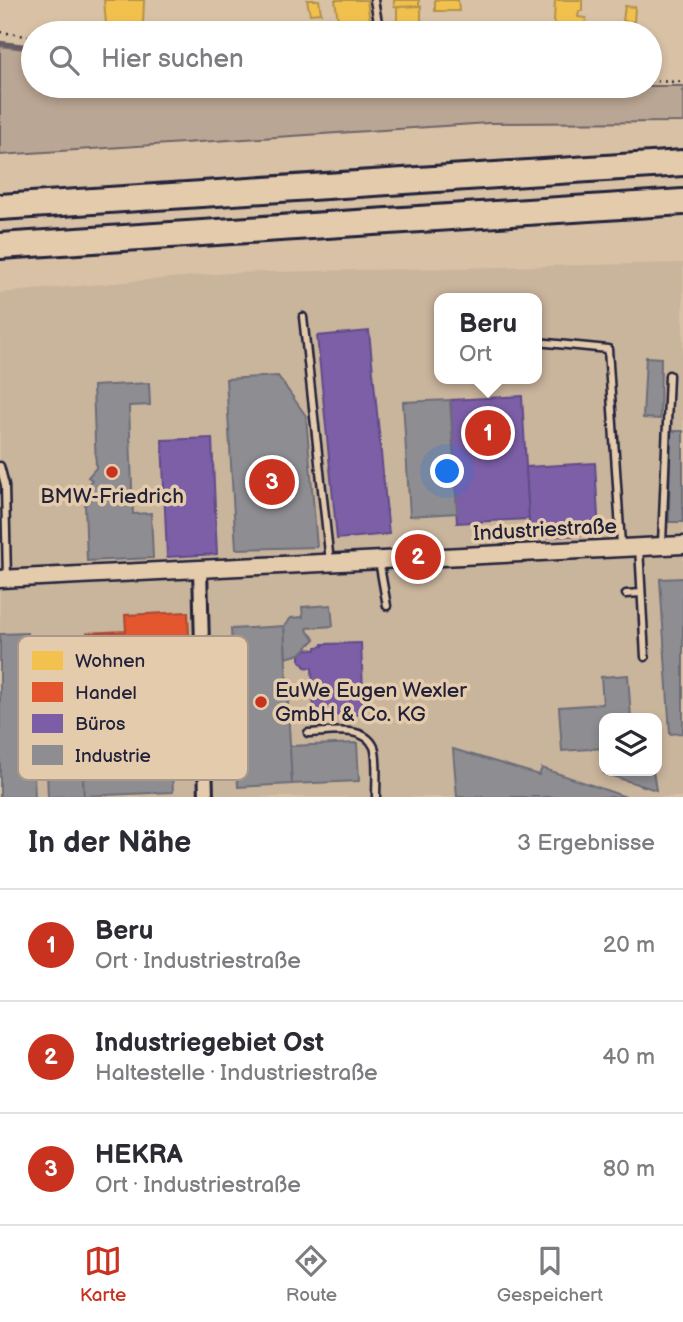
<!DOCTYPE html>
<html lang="de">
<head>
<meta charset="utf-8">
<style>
  body { margin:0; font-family:"Balsamiq Sans",sans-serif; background:#f2f2f3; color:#2b2b33 }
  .controls { position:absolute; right:21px; bottom:21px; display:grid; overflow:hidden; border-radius:14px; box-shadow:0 4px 10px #0003 }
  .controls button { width:63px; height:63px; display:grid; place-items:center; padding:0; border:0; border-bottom:2px solid #e1e1e2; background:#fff; color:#2b2b33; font:35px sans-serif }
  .you { position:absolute; left:448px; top:472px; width:24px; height:24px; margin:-18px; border:5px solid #fff; border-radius:50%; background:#1a73e8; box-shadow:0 0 0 10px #1a73e833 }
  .badge { display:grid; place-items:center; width:46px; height:46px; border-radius:50%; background:#c8321e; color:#fff; font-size:23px; font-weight:700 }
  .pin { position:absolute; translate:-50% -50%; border:4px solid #fff; box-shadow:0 2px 7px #0006 }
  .popup { position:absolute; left:434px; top:293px; width:108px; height:91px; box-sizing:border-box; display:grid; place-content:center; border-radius:14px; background:#fff; filter:drop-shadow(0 2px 5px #0005); font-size:23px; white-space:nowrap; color:#7c7c81 }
  .popup b { font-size:26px; color:#2b2b33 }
  .popup::after { content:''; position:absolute; left:50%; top:100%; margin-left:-14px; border:14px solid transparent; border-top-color:#fff }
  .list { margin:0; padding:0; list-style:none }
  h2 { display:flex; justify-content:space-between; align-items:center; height:91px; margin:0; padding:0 28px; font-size:30px }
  h2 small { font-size:23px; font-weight:400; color:#7c7c81 }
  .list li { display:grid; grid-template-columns:46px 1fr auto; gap:21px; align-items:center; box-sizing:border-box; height:112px; padding:0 28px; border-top:2px solid #e1e1e2 }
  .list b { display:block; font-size:26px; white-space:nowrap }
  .list p { margin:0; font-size:23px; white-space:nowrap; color:#7c7c81 }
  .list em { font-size:23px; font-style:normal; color:#7c7c81 }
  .icon { flex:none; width:38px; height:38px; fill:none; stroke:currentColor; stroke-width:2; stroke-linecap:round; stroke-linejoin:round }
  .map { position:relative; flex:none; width:683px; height:797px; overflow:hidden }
  .search { position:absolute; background:#fff; box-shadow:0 4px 10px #0003; left:21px; right:21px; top:21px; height:77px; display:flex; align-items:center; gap:18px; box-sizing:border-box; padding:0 24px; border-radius:38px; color:#7c7c81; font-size:26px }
  .sheet { height:427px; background:#fff }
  nav { display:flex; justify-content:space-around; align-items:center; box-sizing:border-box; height:98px; border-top:2px solid #e1e1e2; background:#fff; font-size:19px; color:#7c7c81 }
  nav a { display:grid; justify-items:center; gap:4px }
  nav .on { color:#c8321e }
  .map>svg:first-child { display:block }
  .built { fill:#c9b49c; fill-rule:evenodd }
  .green { fill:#baa694; stroke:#6e6468; stroke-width:2 }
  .homes { fill:#f2c14e; stroke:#b49148; stroke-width:2 }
  .shops { fill:#e4572e; stroke:#aa4732; stroke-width:2 }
  .offices { fill:#7b5ea7; stroke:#604c87; stroke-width:2 }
  .industry { fill:#8d8d92; stroke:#6d6d78; stroke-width:2 }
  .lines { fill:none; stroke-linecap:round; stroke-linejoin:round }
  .stream { stroke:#665d63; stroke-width:4.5 }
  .service-casing { stroke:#22223b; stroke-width:11 }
  .minor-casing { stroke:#22223b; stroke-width:18 }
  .tertiary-casing { stroke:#22223b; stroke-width:21 }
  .motorway-casing { stroke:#22223b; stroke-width:30 }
  .path { stroke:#22223b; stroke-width:2.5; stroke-dasharray:2 5; stroke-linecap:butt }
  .service { stroke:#e4cbac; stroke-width:6 }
  .minor { stroke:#e4cbac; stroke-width:12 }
  .tertiary { stroke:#e4cbac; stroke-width:16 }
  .motorway { stroke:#e4cbac; stroke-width:24 }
  .poi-dot { fill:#c8321e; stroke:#e4cbac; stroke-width:2.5 }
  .labels { text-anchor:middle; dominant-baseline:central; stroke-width:7; stroke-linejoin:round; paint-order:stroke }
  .poi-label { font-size:21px; fill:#22223b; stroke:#e4cbac }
  .street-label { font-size:21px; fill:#22223b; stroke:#e4cbac }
  .key { fill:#e4cbac; stroke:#aa988a; stroke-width:2 }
  .key-label { font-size:19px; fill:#22223b }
</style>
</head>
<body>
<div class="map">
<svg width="683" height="797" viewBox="0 0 683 797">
  <rect width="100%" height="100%" fill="#d8c1a5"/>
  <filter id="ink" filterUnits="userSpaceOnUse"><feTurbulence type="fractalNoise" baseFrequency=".0143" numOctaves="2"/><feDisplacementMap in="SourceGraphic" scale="14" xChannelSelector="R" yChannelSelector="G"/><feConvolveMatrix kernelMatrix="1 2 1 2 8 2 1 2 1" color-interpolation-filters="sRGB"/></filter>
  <g filter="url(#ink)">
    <!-- built -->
    <path class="built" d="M683 263V797H0V293L228 273ZM439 298H537V379H439ZM604 718H657V771H604Z"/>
    <!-- green -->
    <polygon class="green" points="0,46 33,50 33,86 683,86 683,122 489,123 0,155"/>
    <!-- homes -->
    <g class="homes">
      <polygon points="104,0 144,0 143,24 130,24 130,27 106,24"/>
      <polygon points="307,0 319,0 321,13 310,14"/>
      <polygon points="335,0 367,0 371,30 340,33"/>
      <rect x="394" y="0" width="25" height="7"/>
      <polygon points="435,0 458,0 459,11 435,11"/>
      <polygon points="555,0 582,0 582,11 579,11 578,17 586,18 584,33 572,31 574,24 566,24 566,26 557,26 554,22"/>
      <polygon points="421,6 421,33 397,33 397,7"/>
      <polygon points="625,6 635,7 634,22 623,21"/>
      <polygon points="472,25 496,27 496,33 471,33"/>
    </g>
    <!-- shops -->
    <polygon class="shops" points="188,612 190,660 143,663 144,674 89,676 87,633 126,631 125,615"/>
    <!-- offices -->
    <g class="offices">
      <polygon points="369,331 389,534 337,539 317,336"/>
      <polygon points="522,396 529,519 457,523 450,400"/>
      <polygon points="212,438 217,554 167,557 162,440"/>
      <polygon points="595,463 599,534 530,538 526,467"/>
      <polygon points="361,643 364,714 314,716 312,668 305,667 300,661 300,654 306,649 316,650 316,647 323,646 323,644"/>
    </g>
    <!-- industry -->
    <g class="industry">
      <polygon points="646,357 661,358 660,419 643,418"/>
      <polygon points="278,376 306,416 317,547 236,549 226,379"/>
      <polygon points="149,383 150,405 129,406 133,514 151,513 153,558 87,561 85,505 92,498 84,489 92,480 88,477 96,468 93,386"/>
      <polygon points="450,400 457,513 410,516 403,402"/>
      <polygon points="670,431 683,431 683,522 669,522"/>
      <polygon points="683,578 683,733 670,734 660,579"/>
      <polygon points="331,605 333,626 307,628 308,632 315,639 300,654 286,658 284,626 291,618 303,617 302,607"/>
      <polygon points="284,626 292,784 238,787 231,629"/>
      <polygon points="27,633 35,797 0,797 0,634"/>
      <polygon points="70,644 73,722 81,722 84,796 48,797 42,646"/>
      <polygon points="189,662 191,687 179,687 177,663"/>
      <polygon points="628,675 631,718 604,718 604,748 562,751 559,707 603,704 601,677"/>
      <polygon points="174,702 175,716 186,715 186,722 180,722 180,729 118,733 117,719 143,717 142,704"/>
      <polygon points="357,743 359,781 292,784 290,746"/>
      <polygon points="453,749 539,775 542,768 626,797 457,797"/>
      <polygon points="171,755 173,792 84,796 82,758"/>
      <polygon points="625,771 653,771 656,790 603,773"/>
    </g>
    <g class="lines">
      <!-- stream -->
      <polyline class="stream" points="0,43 33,47"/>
      <defs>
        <g id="service">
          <polyline points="374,0 380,33"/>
          <polyline points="303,317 330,562"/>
          <polyline points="537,342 608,349 621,545"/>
          <polyline points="0,466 5,485 7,579"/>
          <polyline points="662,543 669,375"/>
          <polyline points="639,547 645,657"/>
          <polyline points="379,561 387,606"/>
          <polyline points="626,594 641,593"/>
          <path d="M308 733C327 733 364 724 374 747 378 757 376 785 376 797"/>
          <polyline points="104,743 205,738"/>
        </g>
        <polyline id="minor" points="200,569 206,797"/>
        <polyline id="tertiary" points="0,579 683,545"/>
        <g id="motorway">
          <polyline points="0,207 683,163"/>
          <polyline points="0,246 683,202"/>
        </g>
      </defs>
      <!-- service casing -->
      <use href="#service" class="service-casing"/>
      <!-- minor casing -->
      <use href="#minor" class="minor-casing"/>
      <!-- tertiary casing -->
      <use href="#tertiary" class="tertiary-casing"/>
      <!-- motorway casing -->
      <use href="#motorway" class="motorway-casing"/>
      <!-- path -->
      <g class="path">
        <polyline points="0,32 33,37"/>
        <polyline points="650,81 683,82"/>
      </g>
      <!-- service -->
      <use href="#service" class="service"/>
      <!-- minor -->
      <use href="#minor" class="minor"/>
      <!-- tertiary -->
      <use href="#tertiary" class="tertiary"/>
      <!-- motorway -->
      <use href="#motorway" class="motorway"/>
    </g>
  </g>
  <!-- markers -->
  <g class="poi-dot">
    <circle cx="112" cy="472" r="7"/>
    <circle cx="261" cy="702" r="7"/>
  </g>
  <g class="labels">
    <!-- poi labels -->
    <g class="poi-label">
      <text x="112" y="496">BMW-Friedrich</text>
      <text x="275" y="690" text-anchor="start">EuWe Eugen Wexler<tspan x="275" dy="24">GmbH &amp; Co. KG</tspan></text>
    </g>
    <!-- street labels -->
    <g class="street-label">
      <text transform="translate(545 530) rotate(-3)">Industriestraße</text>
    </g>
  </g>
  <!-- legend -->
  <rect x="18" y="636" width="230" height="144" rx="10" class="key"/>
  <rect x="32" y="651" width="31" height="19" fill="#f2c14e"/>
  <rect x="32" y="682" width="31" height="20" fill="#e4572e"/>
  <rect x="32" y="714" width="31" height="19" fill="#7b5ea7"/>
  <rect x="32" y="745" width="31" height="20" fill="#8d8d92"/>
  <g class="key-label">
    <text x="75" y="667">Wohnen</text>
    <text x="75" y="699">Handel</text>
    <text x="75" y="730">Büros</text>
    <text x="75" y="762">Industrie</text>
  </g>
</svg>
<div class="controls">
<button><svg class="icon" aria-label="layers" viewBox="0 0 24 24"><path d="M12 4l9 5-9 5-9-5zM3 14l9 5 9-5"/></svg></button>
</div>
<div class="you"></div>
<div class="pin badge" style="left:488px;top:433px">1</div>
<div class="popup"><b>Beru</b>Ort</div>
<div class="pin badge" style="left:418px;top:557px">2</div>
<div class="pin badge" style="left:272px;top:482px">3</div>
<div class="search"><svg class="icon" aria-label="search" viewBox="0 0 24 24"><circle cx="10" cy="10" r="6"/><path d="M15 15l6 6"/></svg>Hier suchen</div>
</div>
<section class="sheet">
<h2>In der Nähe<small>3 Ergebnisse</small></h2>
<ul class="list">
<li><span class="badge">1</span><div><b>Beru</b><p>Ort · Industriestraße</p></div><em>20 m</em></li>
<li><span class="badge">2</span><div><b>Industriegebiet Ost</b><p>Haltestelle · Industriestraße</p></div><em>40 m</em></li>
<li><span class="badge">3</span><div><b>HEKRA</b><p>Ort · Industriestraße</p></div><em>80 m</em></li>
</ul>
</section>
<nav>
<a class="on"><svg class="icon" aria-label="map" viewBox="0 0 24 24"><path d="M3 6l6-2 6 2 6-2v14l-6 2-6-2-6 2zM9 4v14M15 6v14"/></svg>Karte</a>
<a><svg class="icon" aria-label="directions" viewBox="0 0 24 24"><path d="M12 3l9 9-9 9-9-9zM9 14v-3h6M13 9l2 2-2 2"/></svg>Route</a>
<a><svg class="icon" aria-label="saved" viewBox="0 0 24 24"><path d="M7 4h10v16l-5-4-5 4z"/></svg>Gespeichert</a>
</nav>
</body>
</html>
